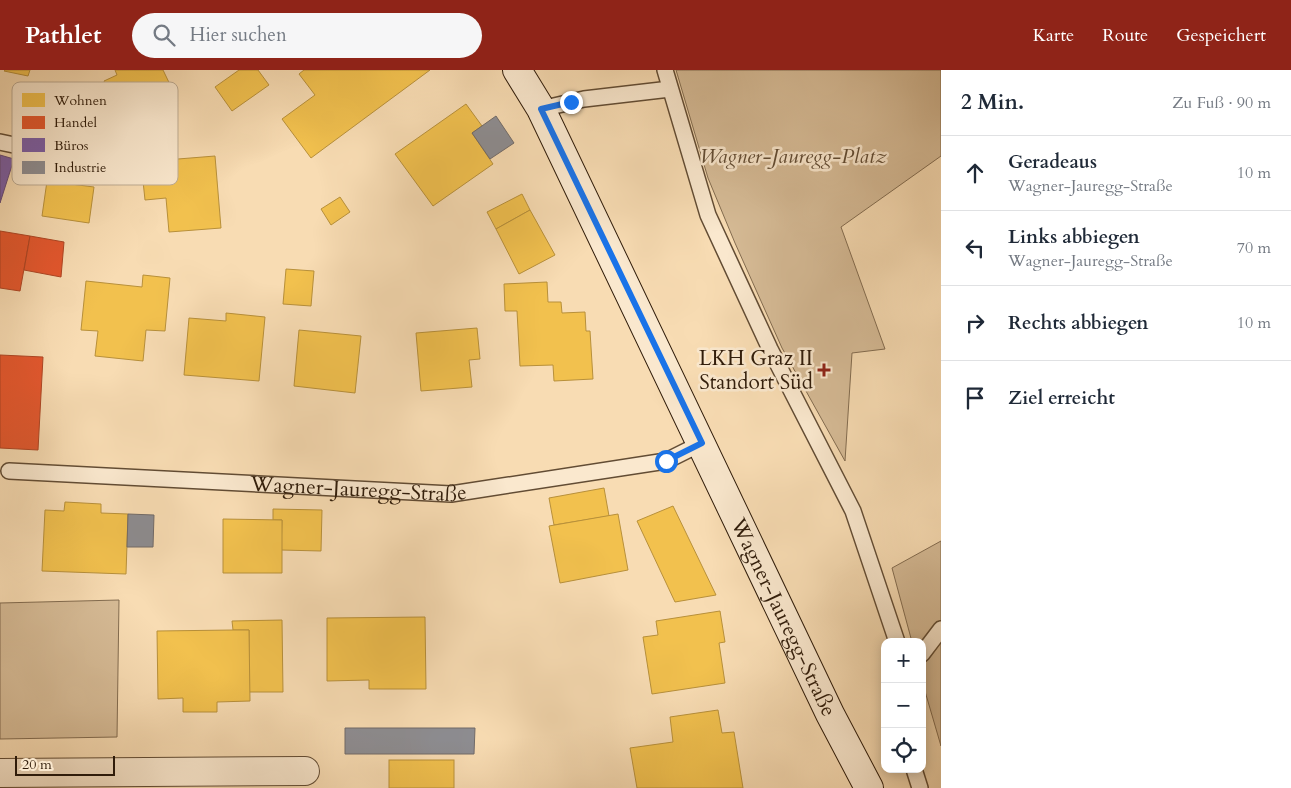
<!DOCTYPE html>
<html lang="de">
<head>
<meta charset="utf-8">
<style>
  body { margin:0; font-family:Cardo,serif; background:#f6f6f7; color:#1f2937 }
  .controls { position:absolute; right:15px; bottom:15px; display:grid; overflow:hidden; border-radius:10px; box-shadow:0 2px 12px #0003 }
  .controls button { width:45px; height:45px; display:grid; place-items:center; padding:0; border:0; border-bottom:1px solid #e0e1e3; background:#fff; color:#1f2937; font:25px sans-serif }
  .scale { position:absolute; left:15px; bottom:12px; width:100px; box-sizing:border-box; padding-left:5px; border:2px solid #301c0a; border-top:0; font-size:14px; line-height:18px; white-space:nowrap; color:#301c0a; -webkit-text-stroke:4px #fae8ce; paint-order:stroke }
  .stop { position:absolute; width:15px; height:15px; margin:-11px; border:4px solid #1a73e8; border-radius:50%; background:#fff }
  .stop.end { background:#1a73e8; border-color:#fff; box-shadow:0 1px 5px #0008 }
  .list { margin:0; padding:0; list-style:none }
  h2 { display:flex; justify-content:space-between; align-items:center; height:65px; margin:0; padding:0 20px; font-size:21px }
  h2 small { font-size:16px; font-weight:400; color:#747a83 }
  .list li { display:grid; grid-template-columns:32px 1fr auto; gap:15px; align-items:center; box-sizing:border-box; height:75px; padding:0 20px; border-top:1px solid #e0e1e3 }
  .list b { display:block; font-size:19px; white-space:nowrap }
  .list p { margin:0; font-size:16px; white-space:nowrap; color:#747a83 }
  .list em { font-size:16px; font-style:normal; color:#747a83 }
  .icon { flex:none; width:28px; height:28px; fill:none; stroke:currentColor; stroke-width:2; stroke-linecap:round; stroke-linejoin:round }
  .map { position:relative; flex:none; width:941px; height:718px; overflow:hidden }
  header { display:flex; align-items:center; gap:30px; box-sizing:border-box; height:70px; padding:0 25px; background:#8f2418; color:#fff }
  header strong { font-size:24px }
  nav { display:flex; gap:28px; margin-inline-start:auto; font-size:18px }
  .search { width:350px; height:45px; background:#f6f6f7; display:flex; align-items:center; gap:12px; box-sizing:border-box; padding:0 18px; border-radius:28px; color:#747a83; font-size:19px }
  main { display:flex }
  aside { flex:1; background:#fff }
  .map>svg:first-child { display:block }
  .green { fill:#d6bb96; stroke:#836c50 }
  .homes { fill:#f2c14e; stroke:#b8903a }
  .shops { fill:#e4572e; stroke:#ae4523 }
  .offices { fill:#7b5ea7; stroke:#644a78 }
  .industry { fill:#8d8d92; stroke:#716b69 }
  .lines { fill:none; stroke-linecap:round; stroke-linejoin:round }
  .service-casing { stroke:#624c34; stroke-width:18 }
  .minor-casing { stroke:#624c34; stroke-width:30 }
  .secondary-casing { stroke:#301c0a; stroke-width:30 }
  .service { stroke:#fae8ce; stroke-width:15 }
  .minor { stroke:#fae8ce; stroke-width:28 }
  .secondary { stroke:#fae8ce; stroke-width:28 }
  .route { stroke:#1a73e8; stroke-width:6 }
  .poi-dot { fill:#8f2418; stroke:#fae8ce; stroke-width:2 }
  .labels { text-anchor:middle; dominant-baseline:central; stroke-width:5; stroke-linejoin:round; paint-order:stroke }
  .park-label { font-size:21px; font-style:italic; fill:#624c34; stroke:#fae8ce }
  .poi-label { font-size:21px; fill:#301c0a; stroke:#fae8ce; text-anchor:end }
  .street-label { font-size:21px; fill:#301c0a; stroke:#fae8ce }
  .key { fill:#fae8ce; stroke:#bdab93; stroke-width:1 }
  .key-label { font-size:14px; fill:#301c0a }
</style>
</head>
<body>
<header>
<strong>Pathlet</strong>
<div class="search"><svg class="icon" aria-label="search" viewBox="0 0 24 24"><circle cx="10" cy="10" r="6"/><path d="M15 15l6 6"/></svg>Hier suchen</div>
<nav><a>Karte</a><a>Route</a><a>Gespeichert</a></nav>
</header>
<main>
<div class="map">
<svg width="941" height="718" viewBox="0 0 941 718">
  <rect width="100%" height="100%" fill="#f8dcb3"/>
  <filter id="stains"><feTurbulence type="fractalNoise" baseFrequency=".004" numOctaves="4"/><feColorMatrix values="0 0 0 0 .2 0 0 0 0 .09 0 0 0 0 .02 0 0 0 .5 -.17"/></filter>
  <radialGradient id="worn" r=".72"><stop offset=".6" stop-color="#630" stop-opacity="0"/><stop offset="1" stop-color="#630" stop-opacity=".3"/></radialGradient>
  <!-- green -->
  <g class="green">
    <polygon points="676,0 941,0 941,86 841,157 885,279 852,283 845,391 782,278 735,173 708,108"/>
    <polygon points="941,471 941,676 922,611 922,572 912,572 892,498"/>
    <polygon points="119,530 117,667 0,669 0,533"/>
  </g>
  <!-- homes -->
  <g class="homes">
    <polygon points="5,0 30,0 28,6 4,1"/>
    <polygon points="115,0 163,0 176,27 137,45 130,31 117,38 104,11 117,5"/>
    <polygon points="239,0 258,0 269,15 232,41 215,17"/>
    <polygon points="304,0 430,0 311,88 282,49 315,25 299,4"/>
    <polygon points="466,34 482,56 472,63 493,94 433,136 395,84"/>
    <polygon points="215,86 221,158 169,162 166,128 145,130 141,92"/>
    <polygon points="47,111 94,117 89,153 42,146"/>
    <polygon points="522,124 530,140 496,159 487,142"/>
    <polygon points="340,127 350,142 331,155 321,139"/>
    <polygon points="530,140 555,185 519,204 496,159"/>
    <polygon points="286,199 314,201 311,236 283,234"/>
    <polygon points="143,205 170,208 165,261 146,260 143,291 95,286 98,261 81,260 86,211 142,217"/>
    <polygon points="547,212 548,232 561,232 562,243 585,242 586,261 590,261 593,309 554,311 553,295 520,296 517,241 505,241 504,214"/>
    <polygon points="226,243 265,247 259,311 184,305 189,248 226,251"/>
    <polygon points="477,258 480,289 469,290 472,317 421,321 416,263"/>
    <polygon points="299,260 361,266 355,323 294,316"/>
    <polygon points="604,418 609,446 554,455 549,428"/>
    <polygon points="65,432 101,434 101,443 128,444 126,504 42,501 45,440 64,441"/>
    <polygon points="673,436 716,525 675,532 637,451"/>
    <polygon points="273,439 322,440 321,481 281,480 282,450 273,450"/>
    <polygon points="618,444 628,500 560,513 549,456"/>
    <polygon points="223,449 282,450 282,503 223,503"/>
    <polygon points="720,541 725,572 719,573 725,613 652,624 643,567 658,565 656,551"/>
    <polygon points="425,547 426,619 369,619 369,610 327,611 327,548"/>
    <polygon points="282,550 283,622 249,622 249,560 233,560 232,551"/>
    <polygon points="233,560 249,560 250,631 217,632 217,642 183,642 183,628 158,629 157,561"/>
    <polygon points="718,640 722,663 734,662 743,718 637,718 630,678 673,672 670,647"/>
    <rect x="389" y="690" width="65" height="28"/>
  </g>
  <!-- shops -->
  <g class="shops">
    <polygon points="0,161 30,166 20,221 0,218"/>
    <polygon points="30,166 64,172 61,207 24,200"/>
    <polygon points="0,285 43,287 38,380 0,378"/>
  </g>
  <!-- offices -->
  <polygon class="offices" points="0,85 14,89 0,133"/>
  <!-- industry -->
  <g class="industry">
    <polygon points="496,46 514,73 490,89 472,63"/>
    <polygon points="128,444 154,445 153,477 127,477"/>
    <polygon points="345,658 475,658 474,684 345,684"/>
  </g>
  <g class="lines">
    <defs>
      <g id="service">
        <polyline points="665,0 708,145 770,279 853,441 897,572"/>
        <polyline points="541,39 584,29 670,19"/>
        <polyline points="0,72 33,79 56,79 162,53"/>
        <path id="s1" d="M9 401 451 424 666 391 702 373"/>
        <polyline points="922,584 941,559"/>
        <polyline points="914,699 920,718"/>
      </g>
      <polyline id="minor" points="0,703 305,701"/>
      <g id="secondary">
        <path id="s2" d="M517 0 541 39 830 644 869 718"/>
      </g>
    </defs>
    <!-- service casing -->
    <use href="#service" class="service-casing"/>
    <!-- minor casing -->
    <use href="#minor" class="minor-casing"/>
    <!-- secondary casing -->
    <use href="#secondary" class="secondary-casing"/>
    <!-- service -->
    <use href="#service" class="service"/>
    <!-- minor -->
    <use href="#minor" class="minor"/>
    <!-- secondary -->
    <use href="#secondary" class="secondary"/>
  </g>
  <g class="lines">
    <!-- route -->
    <polyline class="route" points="571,32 541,39 702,373 666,391"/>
  </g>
  <!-- markers -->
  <path class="poi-dot" d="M821.5 292.5h5v5h5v5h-5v5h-5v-5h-5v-5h5z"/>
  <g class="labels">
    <!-- park labels -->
    <g class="park-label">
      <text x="793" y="86">Wagner-Jauregg-Platz</text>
    </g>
    <!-- poi labels -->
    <g class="poi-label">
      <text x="813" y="288">LKH Graz II<tspan x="813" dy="24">Standort Süd</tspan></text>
    </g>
    <!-- street labels -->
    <g class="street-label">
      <text stroke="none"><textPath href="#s1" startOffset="350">Wagner-Jauregg-Straße</textPath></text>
      <text stroke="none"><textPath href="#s2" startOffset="609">Wagner-Jauregg-Straße</textPath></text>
    </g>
  </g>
  <!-- legend -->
  <rect x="12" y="12" width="166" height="103" rx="8" class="key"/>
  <rect x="22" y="23" width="23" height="14" fill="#f2c14e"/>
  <rect x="22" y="46" width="23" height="13" fill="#e4572e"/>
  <rect x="22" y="68" width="23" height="14" fill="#7b5ea7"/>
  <rect x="22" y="91" width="23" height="13" fill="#8d8d92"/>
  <g class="key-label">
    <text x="54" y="35">Wohnen</text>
    <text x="54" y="57">Handel</text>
    <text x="54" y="80">Büros</text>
    <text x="54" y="102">Industrie</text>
  </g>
  <rect width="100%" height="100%" filter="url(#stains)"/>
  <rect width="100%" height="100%" fill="url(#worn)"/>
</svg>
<div class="controls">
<button>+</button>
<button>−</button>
<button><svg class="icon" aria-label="locate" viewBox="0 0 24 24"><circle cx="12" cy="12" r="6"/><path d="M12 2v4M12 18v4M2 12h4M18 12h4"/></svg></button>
</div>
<div class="scale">20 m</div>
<div class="stop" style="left:666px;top:391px"></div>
<div class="stop end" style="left:571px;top:32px"></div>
</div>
<aside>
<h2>2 Min.<small>Zu Fuß · 90 m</small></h2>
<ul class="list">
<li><svg class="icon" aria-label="ahead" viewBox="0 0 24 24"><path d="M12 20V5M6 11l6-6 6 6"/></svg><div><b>Geradeaus</b><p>Wagner-Jauregg-Straße</p></div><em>10 m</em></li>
<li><svg class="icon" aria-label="left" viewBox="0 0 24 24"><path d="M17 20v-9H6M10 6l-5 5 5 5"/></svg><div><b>Links abbiegen</b><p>Wagner-Jauregg-Straße</p></div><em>70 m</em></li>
<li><svg class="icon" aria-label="right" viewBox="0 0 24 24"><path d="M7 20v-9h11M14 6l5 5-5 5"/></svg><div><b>Rechts abbiegen</b></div><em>10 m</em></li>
<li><svg class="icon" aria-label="arrive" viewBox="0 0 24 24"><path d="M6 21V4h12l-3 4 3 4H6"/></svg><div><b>Ziel erreicht</b></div></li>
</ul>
</aside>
</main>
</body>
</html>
